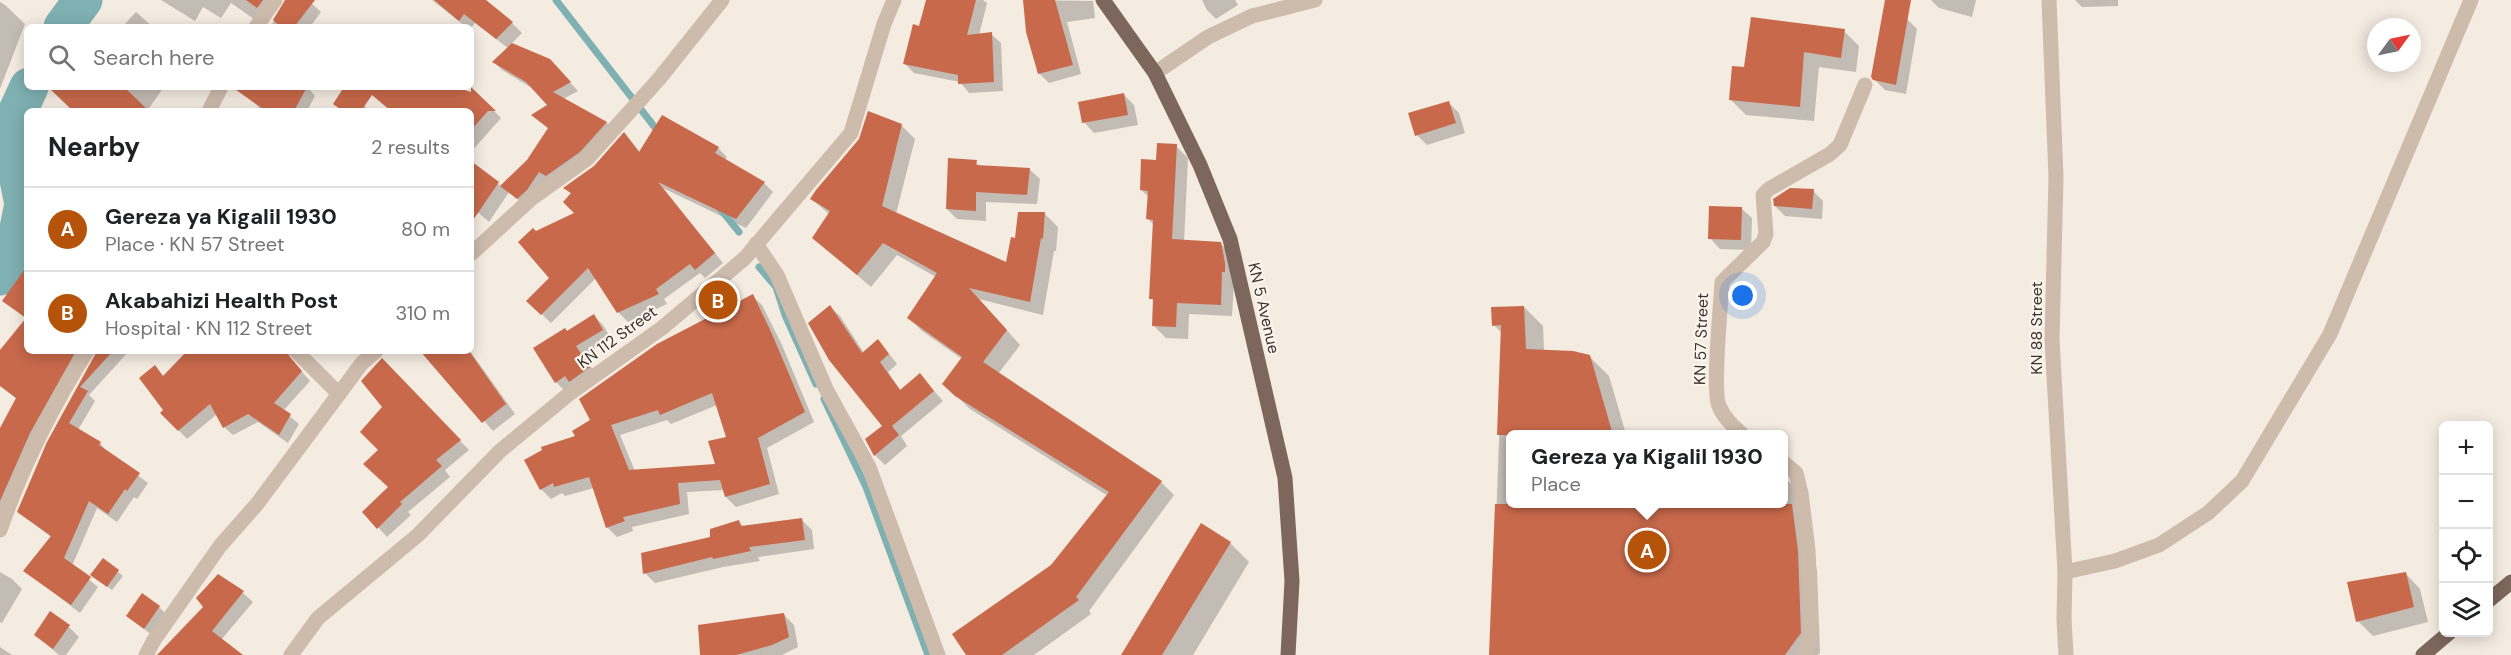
<!DOCTYPE html>
<html lang="en">
<head>
<meta charset="utf-8">
<style>
  body { margin:0; font-family:"DM Sans",sans-serif; background:#f2f2f2; color:#202124 }
  .controls { position:absolute; right:18px; bottom:18px; display:grid; overflow:hidden; border-radius:9px; box-shadow:0 3px 15px #0003 }
  .controls button { width:54px; height:54px; display:grid; place-items:center; padding:0; border:0; border-bottom:2px solid #e0e0e0; background:#fff; color:#202124; font:30px sans-serif }
  .compass { position:absolute; left:2367px; top:18px; width:54px; height:54px; border-radius:50%; background:#fff; box-shadow:0 3px 15px #0003; rotate:57deg }
  .you { position:absolute; left:1743px; top:296px; width:21px; height:21px; margin:-15px; border:4px solid #fff; border-radius:50%; background:#1a73e8; box-shadow:0 0 0 9px #1a73e833 }
  .badge { display:grid; place-items:center; width:39px; height:39px; border-radius:50%; background:#b45309; color:#fff; font-size:20px; font-weight:700 }
  .pin { position:absolute; translate:-50% -50%; border:3px solid #fff; box-shadow:0 2px 6px #0006 }
  .popup { position:absolute; left:1506px; top:430px; width:282px; height:78px; box-sizing:border-box; display:grid; place-content:center; border-radius:9px; background:#fff; filter:drop-shadow(0 2px 4px #0005); font-size:20px; white-space:nowrap; color:#757577 }
  .popup b { font-size:22px; color:#202124 }
  .popup::after { content:''; position:absolute; left:50%; top:100%; margin-left:-12px; border:12px solid transparent; border-top-color:#fff }
  .list { margin:0; padding:0; list-style:none }
  h2 { display:flex; justify-content:space-between; align-items:center; height:78px; margin:0; padding:0 24px; font-size:26px }
  h2 small { font-size:20px; font-weight:400; color:#757577 }
  .list li { display:grid; grid-template-columns:39px 1fr auto; gap:18px; align-items:center; box-sizing:border-box; height:84px; padding:0 24px; border-top:2px solid #e0e0e0 }
  .list b { display:block; font-size:22px; white-space:nowrap }
  .list p { margin:0; font-size:20px; white-space:nowrap; color:#757577 }
  .list em { font-size:20px; font-style:normal; color:#757577 }
  .icon { flex:none; width:33px; height:33px; fill:none; stroke:currentColor; stroke-width:2; stroke-linecap:round; stroke-linejoin:round }
  .map { position:relative; flex:none; width:2511px; height:655px; overflow:hidden }
  .search { position:absolute; background:#fff; box-shadow:0 3px 15px #0003; left:24px; top:24px; width:450px; height:66px; display:flex; align-items:center; gap:15px; box-sizing:border-box; padding:0 21px; border-radius:9px; color:#757577; font-size:22px }
  .panel { position:absolute; background:#fff; box-shadow:0 3px 15px #0003; left:24px; top:108px; width:450px; height:246px; border-radius:9px }
  .map>svg:first-child { display:block }
  .shadow { fill:#0003; fill-rule:evenodd }
  .lines { fill:none; stroke-linecap:round; stroke-linejoin:round }
  .stream { stroke:#7fb0b2; stroke-width:7 }
  .river { stroke:#7fb0b2; stroke-width:39 }
  .building { fill:#c8694b; fill-rule:evenodd }
  .minor { stroke:#cdbbac; stroke-width:15 }
  .major { stroke:#7d675c; stroke-width:15 }
  .labels { text-anchor:middle; dominant-baseline:central; stroke-width:4.5; stroke-linejoin:round; paint-order:stroke }
  .street-label { font-size:16px; fill:#3b302b; stroke:#fbf5ee }
</style>
</head>
<body>
<div class="map">
<svg width="2511" height="655" viewBox="0 0 2511 655">
  <rect width="100%" height="100%" fill="#f4ebe1"/>
  <!-- shadow -->
  <g class="shadow">
    <polygon points="161,0 280,0 261,24 231,3 221,18 203,7 195,21"/>
    <polygon points="281,0 304,0 312,4 321,12 310,27 270,27 284,6 286,0"/>
    <polygon points="432,0 477,0 512,23 522,33 511,44 549,60 578,91 563,99 607,123 615,131 526,206 509,192 489,222 471,206 471,163 502,187 528,161 549,129 550,105 535,90 502,70 494,62 508,48 475,23 471,28 466,27"/>
    <polygon points="928,0 983,0 987,3 979,35 991,34 1001,43 1003,91 969,93 960,82 914,73 905,64"/>
    <polygon points="1025,0 1093,1 1095,18 1067,22 1081,74 1049,83 1039,73"/>
    <polygon points="1202,0 1235,0 1238,5 1216,19 1207,10"/>
    <polygon points="1931,0 1976,0 1972,17 1939,8"/>
    <polygon points="2075,0 2118,0 2118,6 2082,7"/>
    <polygon points="0,2 5,5 25,24 0,89"/>
    <polygon points="136,12 153,27 122,27"/>
    <polygon points="1907,19 1917,29 1906,94 1885,90 1872,77"/>
    <polygon points="1844,31 1859,46 1856,72 1819,67 1814,121 1746,115 1730,99 1746,69"/>
    <polygon points="50,87 164,87 147,111 75,111"/>
    <polygon points="234,87 312,87 310,90 315,96 307,111 255,111 259,107"/>
    <polygon points="386,87 451,87 479,96 501,118 471,152 471,111 392,111"/>
    <polygon points="1124,95 1134,105 1138,125 1094,133 1084,122"/>
    <polygon points="1448,102 1459,113 1465,133 1427,145 1417,135"/>
    <polygon points="364,105 369,111 343,111"/>
    <polygon points="901,125 915,139 896,214 1007,264 1016,240 1045,214 1058,227 1056,251 1054,251 1043,315 979,299 1020,345 998,374 1161,482 1174,495 1089,611 1091,614 1034,655 968,655 1052,566 1108,496 970,409 944,384 962,359 922,331 909,318 936,277 897,255 871,287 814,238 830,215 812,199"/>
    <polygon points="625,134 640,152 718,148 727,157 725,161 764,183 773,192 746,228 663,188 723,263 705,278 700,273 664,299 667,304 628,322 618,312 596,278 551,323 528,301 551,278 536,232 576,214 572,195 565,188 595,167"/>
    <polygon points="1176,146 1188,158 1184,242 1220,243 1232,255 1234,283 1232,316 1189,314 1188,339 1166,338 1154,326 1155,302 1151,298 1154,225 1148,219 1149,197 1141,190 1158,161"/>
    <polygon points="976,162 981,167 1029,169 1040,179 1037,204 986,202 986,221 957,219 947,209"/>
    <polygon points="1813,191 1823,201 1822,219 1785,216 1775,206"/>
    <polygon points="1741,208 1752,218 1751,250 1720,249 1710,238"/>
    <path d="M752 296 762 305 782 345 814 422 767 448 779 494 736 507 726 497 724 490 687 492 689 514 632 527 633 531 617 537 607 527 594 488 565 496 562 493 551 499 541 489 578 437 592 421ZM717 405 728 438 717 465 635 471 620 435 667 420 671 424Z"/>
    <polygon points="830,307 840,316 864,353 878,341 887,351 897,364 888,372 901,391 920,375 943,401 901,436 907,446 885,465 875,455 867,440 884,427"/>
    <polygon points="1524,307 1543,326 1544,351 1589,356 1609,376 1626,434 1510,434 1510,504 1784,504 1784,477 1806,499 1817,571 1820,653 1818,655 1491,655 1503,334 1494,325"/>
    <polygon points="594,316 603,325 611,339 584,355 597,377 565,391 556,382 568,333"/>
    <polygon points="36,351 94,351 87,354 0,531 0,431 17,399 4,388"/>
    <polygon points="97,351 129,351 89,395 95,401 78,430 100,443 108,453 148,483 137,499 134,497 117,522 97,508 72,566 98,587 80,613 25,571 51,537 19,512 49,443 97,356"/>
    <polygon points="189,351 294,351 289,357 310,381 283,411 299,424 288,443 258,422 233,435 224,427 217,414 187,439 162,413 165,410 154,367 164,377"/>
    <polygon points="422,351 470,351 515,414 493,431"/>
    <polygon points="382,361 469,450 445,470 450,477 408,512 411,515 387,537 364,512 390,487 380,450 384,407"/>
    <polygon points="801,519 812,530 814,549 758,557 760,561 723,567 655,583 645,573 739,522 744,527"/>
    <polygon points="1230,543 1249,562 1193,655 1123,655"/>
    <polygon points="103,560 123,576 112,590 97,579"/>
    <polygon points="0,572 12,579 22,589 2,623 0,622"/>
    <polygon points="2405,573 2420,589 2428,622 2373,636 2358,621"/>
    <polygon points="218,576 243,593 253,602 221,640 240,655 160,655 205,607"/>
    <polygon points="159,607 169,617 155,638 128,615"/>
    <polygon points="784,615 794,625 798,647 782,655 701,655"/>
    <polygon points="69,627 79,637 66,655 59,655 35,635"/>
    <polygon points="0,647 12,655 0,655"/>
  </g>
  <g class="lines">
    <!-- stream -->
    <g class="stream">
      <polyline points="556,0 660,134"/>
      <polyline points="718,206 739,232"/>
      <polyline points="759,267 776,287 785,315 816,384"/>
      <polyline points="824,399 866,487 928,655"/>
    </g>
    <!-- river -->
    <g class="river">
      <polyline points="63,27 83,0"/>
      <polyline points="0,276 13,258 24,204 13,150 17,113 29,87"/>
    </g>
  </g>
  <!-- building -->
  <g class="building">
    <polygon points="246,0 263,0 257,8"/>
    <polygon points="285,0 315,0 294,27 281,27 273,20"/>
    <polygon points="434,0 486,0 513,22 496,39 464,14 459,21"/>
    <polygon points="926,0 976,0 967,35 992,32 994,82 958,84 958,75 903,64 913,24 919,26"/>
    <polygon points="1023,0 1055,0 1073,65 1038,74 1026,32"/>
    <polygon points="1885,0 1911,0 1896,85 1873,80 1871,77"/>
    <polygon points="1751,17 1845,29 1841,58 1804,52 1800,107 1729,100 1732,66 1744,67"/>
    <polygon points="512,43 550,59 571,82 553,92 607,122 580,152 546,176 539,172 527,190 517,199 500,186 527,160 548,128 531,115 547,105 526,82 492,62"/>
    <polygon points="48,87 124,87 149,111 73,111"/>
    <polygon points="232,87 307,87 294,111 266,111"/>
    <polygon points="344,87 455,87 471,92 471,87 496,111 488,111 471,130 471,111 391,111 372,95 361,111 343,111 333,104"/>
    <polygon points="1124,93 1128,115 1082,123 1078,102"/>
    <polygon points="1449,101 1456,123 1415,136 1408,113"/>
    <polygon points="868,111 902,124 882,206 1006,262 1011,237 1015,238 1018,212 1045,212 1043,239 1041,238 1030,302 969,288 1007,330 983,362 1162,481 1076,597 1079,600 1002,655 966,655 952,634 1051,565 1109,492 955,396 942,384 962,357 907,318 937,273 883,243 857,275 812,238 830,211 810,199 816,190 859,139"/>
    <polygon points="662,115 719,147 715,153 765,182 736,219 658,182 715,253 695,270 690,264 656,289 659,294 617,313 588,268 541,315 526,301 549,278 518,242 533,228 536,231 574,213 563,202 571,193 563,188 594,166 624,132 639,152"/>
    <polygon points="1157,143 1177,144 1172,239 1221,242 1225,263 1225,272 1222,272 1221,305 1177,303 1176,327 1152,326 1153,299 1149,299 1153,220 1146,219 1148,191 1140,190 1141,159 1156,160"/>
    <polygon points="948,158 977,160 976,165 1030,168 1027,195 976,192 976,211 946,209"/>
    <polygon points="471,161 499,182 471,223"/>
    <polygon points="1790,188 1814,189 1812,209 1774,206 1773,199"/>
    <polygon points="1709,206 1742,207 1741,240 1708,239"/>
    <polygon points="27,266 27,351 76,351 30,433 0,501 0,428 16,398 0,386 0,350 26,318 2,301"/>
    <path d="M753 294 772 334 805 412 758 438 770 484 725 497 720 480 678 483 680 504 623 517 625 521 606 528 589 477 554 487 553 483 540 490 524 460 542 450 541 447 575 436 572 431 590 420 579 399 657 344ZM712 393 726 437 708 441 715 464 629 470 611 425 658 410 660 415Z"/>
    <polygon points="830,305 862,353 878,339 889,354 880,362 900,390 920,373 934,391 892,426 899,435 874,456 865,439 882,426 829,360 808,323"/>
    <polygon points="1524,306 1526,349 1573,351 1590,355 1613,435 1497,435 1501,325 1492,326 1491,307"/>
    <polygon points="594,314 603,330 576,346 590,367 569,382 565,376 555,383 533,348 565,328 567,331"/>
    <polygon points="97,351 113,351 80,387 88,391 69,423 101,442 99,445 140,473 127,491 125,489 108,514 89,501 64,558 91,577 71,605 23,571 51,536 17,512 47,442"/>
    <polygon points="187,351 285,351 302,371 274,403 291,414 279,435 248,414 223,428 210,404 178,431 160,413 163,410 139,378 155,365 163,376"/>
    <polygon points="420,351 469,351 506,404 482,423"/>
    <polygon points="382,358 461,440 436,460 442,466 400,502 402,504 377,529 362,512 388,487 363,464 378,450 360,432 382,407 361,381"/>
    <polygon points="1495,504 1792,504 1798,551 1801,633 1785,655 1489,655"/>
    <polygon points="802,518 805,540 749,547 751,551 713,559 712,557 643,574 641,553 710,537 710,529 739,520 741,526"/>
    <polygon points="1201,523 1231,542 1162,655 1121,655"/>
    <polygon points="103,558 119,570 107,587 90,575"/>
    <polygon points="2406,572 2414,607 2356,622 2347,582"/>
    <polygon points="218,574 244,591 212,631 243,655 157,655 203,607 196,598"/>
    <polygon points="142,593 160,606 144,629 126,616"/>
    <polygon points="50,611 70,625 53,649 34,635"/>
    <polygon points="784,613 789,637 772,645 736,655 700,655 698,625"/>
  </g>
  <g class="lines">
    <!-- minor -->
    <g class="minor">
      <polyline points="2049,0 2056,177 2052,340 2065,572 2064,619 2066,655"/>
      <polyline points="256,27 275,0"/>
      <polyline points="1155,73 1208,37 1252,16 1315,0"/>
      <polyline points="209,111 221,87"/>
      <polyline points="756,244 777,275 826,389 869,467 938,655"/>
      <polyline points="471,254 531,199 587,159 659,79 722,0"/>
      <polyline points="296,351 339,394"/>
      <path d="M1742 434C1733 426 1724 418 1719 406 1712 390 1721 304 1722 282L1763 242 1766 234 1763 195 1769 189 1830 154 1840 145 1865 85"/>
      <polyline points="1784,463 1796,473 1801,493 1808,550 1811,633 1805,655"/>
      <path d="M0 530C22 467 52 407 87 351"/>
      <polyline points="2065,572 2115,561 2159,545 2208,513 2242,481 2330,334 2471,0"/>
      <polyline points="146,655 154,640 220,546 257,504 362,363 376,351"/>
      <polyline points="291,655 318,618 418,535 500,451 569,394 662,328 745,258 851,133 884,24 894,0"/>
    </g>
    <!-- major -->
    <g class="major">
      <polyline points="1103,0 1155,73 1200,165 1230,239 1285,478 1292,581 1288,655"/>
      <polyline points="2488,601 2511,582"/>
      <polyline points="2423,655 2450,632"/>
    </g>
  </g>
  <g class="labels">
    <!-- street labels -->
    <g class="street-label">
      <text transform="translate(1264 308) rotate(77)">KN 5 Avenue</text>
      <text transform="translate(2036 328) rotate(-90)">KN 88 Street</text>
      <text transform="translate(617 337) rotate(-36)">KN 112 Street</text>
      <text transform="translate(1701 339) rotate(-88)">KN 57 Street</text>
    </g>
  </g>
</svg>
<div class="controls">
<button>+</button>
<button>−</button>
<button><svg class="icon" aria-label="locate" viewBox="0 0 24 24"><circle cx="12" cy="12" r="6"/><path d="M12 2v4M12 18v4M2 12h4M18 12h4"/></svg></button>
<button><svg class="icon" aria-label="layers" viewBox="0 0 24 24"><path d="M12 4l9 5-9 5-9-5zM3 14l9 5 9-5"/></svg></button>
</div>
<svg class="compass" viewBox="-18 -18 36 36"><path d="M0-13l5 13h-10z" fill="#e53935"/><path d="M0 13l5-13h-10z" fill="#757577"/></svg>
<div class="you"></div>
<div class="pin badge" style="left:1647px;top:550px">A</div>
<div class="popup"><b>Gereza ya KigaliI 1930</b>Place</div>
<div class="pin badge" style="left:718px;top:300px">B</div>
<div class="search"><svg class="icon" aria-label="search" viewBox="0 0 24 24"><circle cx="10" cy="10" r="6"/><path d="M15 15l6 6"/></svg>Search here</div>
<section class="panel">
<h2>Nearby<small>2 results</small></h2>
<ul class="list">
<li><span class="badge">A</span><div><b>Gereza ya KigaliI 1930</b><p>Place · KN 57 Street</p></div><em>80 m</em></li>
<li><span class="badge">B</span><div><b>Akabahizi Health Post</b><p>Hospital · KN 112 Street</p></div><em>310 m</em></li>
</ul>
</section>
</div>
</body>
</html>
